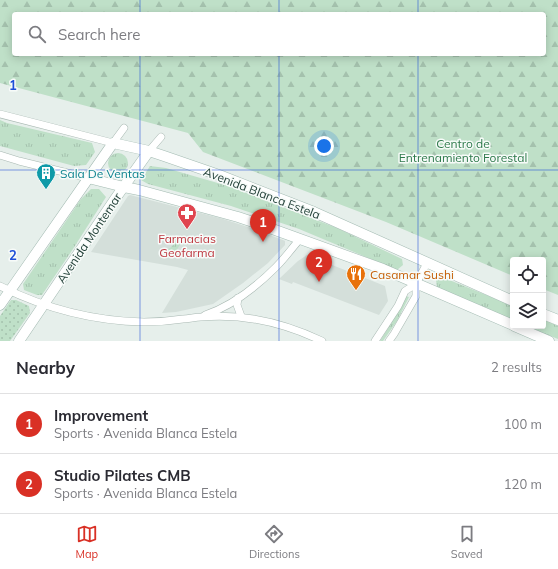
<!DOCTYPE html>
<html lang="en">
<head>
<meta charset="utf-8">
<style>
  body { margin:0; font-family:Mulish,sans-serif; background:#f7f7f7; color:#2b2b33 }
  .controls { position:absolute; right:12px; bottom:12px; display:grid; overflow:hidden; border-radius:4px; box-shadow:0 2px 10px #0003 }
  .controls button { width:36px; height:36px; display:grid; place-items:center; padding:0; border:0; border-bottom:1px solid #e1e1e2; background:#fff; color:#2b2b33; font:20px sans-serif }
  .you { position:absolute; left:324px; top:146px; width:14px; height:14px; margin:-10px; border:3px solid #fff; border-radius:50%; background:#1a73e8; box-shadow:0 0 0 6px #1a73e833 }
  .badge { display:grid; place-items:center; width:26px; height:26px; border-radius:50%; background:#d93025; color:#fff; font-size:13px; font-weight:700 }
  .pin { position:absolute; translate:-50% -33px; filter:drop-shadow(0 1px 2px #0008) }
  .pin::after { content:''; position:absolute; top:21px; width:14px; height:12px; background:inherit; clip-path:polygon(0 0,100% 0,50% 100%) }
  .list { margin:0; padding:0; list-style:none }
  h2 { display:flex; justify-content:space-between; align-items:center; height:52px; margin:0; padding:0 16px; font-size:17px }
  h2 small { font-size:13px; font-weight:400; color:#7c7c81 }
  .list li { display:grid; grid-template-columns:26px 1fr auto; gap:12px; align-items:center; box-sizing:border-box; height:60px; padding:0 16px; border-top:1px solid #e1e1e2 }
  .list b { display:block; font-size:15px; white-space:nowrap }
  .list p { margin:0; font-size:13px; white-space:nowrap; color:#7c7c81 }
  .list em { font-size:13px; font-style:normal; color:#7c7c81 }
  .icon { flex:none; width:22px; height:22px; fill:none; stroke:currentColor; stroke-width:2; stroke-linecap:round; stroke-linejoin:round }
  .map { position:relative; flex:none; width:558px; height:341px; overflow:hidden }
  .search { position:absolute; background:#fff; box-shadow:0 2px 10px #0003; left:12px; right:12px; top:12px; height:44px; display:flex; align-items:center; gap:10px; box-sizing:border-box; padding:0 14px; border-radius:4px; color:#7c7c81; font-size:15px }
  .sheet { height:172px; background:#fff }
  nav { display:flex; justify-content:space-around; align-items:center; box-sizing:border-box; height:56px; border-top:1px solid #e1e1e2; background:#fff; font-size:11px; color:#7c7c81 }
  nav a { display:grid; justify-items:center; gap:2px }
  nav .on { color:#d93025 }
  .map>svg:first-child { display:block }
  .built { fill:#d4dfda }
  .grass { fill:url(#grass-tufts) }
  .forest { fill:url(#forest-firs); fill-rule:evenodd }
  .park { fill:url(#park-dots) }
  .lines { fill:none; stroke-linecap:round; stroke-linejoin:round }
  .minor-casing { stroke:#a8b8b2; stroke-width:8 }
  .secondary-casing { stroke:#a4bbb3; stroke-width:11 }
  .minor { stroke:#fff; stroke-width:7 }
  .secondary { stroke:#fff; stroke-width:10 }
  .grid { fill:none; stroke:#1d4ed8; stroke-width:1; stroke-opacity:0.55 }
  .labels { text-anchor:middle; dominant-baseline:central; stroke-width:3; stroke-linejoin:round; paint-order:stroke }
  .park-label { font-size:12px; fill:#2d7a4b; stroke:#f7fbf9 }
  .culture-label { font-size:12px; fill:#0d838f; stroke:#f7fbf9; text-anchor:start }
  .street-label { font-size:12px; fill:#24423a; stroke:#f7fbf9 }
  .health-label { font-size:12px; fill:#be3a42; stroke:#f7fbf9 }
  .food-label { font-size:12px; fill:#c56008; stroke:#f7fbf9; text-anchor:start }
  .grid-label { font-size:13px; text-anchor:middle; font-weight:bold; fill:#1d4ed8; stroke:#f7fbf9; stroke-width:3; stroke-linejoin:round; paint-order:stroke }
</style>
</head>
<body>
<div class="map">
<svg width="558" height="341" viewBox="0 0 558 341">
  <defs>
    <pattern id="grass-tufts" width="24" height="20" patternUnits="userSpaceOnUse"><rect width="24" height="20" fill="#bfe0c8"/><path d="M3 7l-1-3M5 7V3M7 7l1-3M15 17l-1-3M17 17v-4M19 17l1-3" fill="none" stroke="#a4c1ad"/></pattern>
    <pattern id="forest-firs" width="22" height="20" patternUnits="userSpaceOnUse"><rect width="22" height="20" fill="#bfe0c8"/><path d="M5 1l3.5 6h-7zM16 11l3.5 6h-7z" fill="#a4c1ad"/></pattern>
    <pattern id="park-dots" width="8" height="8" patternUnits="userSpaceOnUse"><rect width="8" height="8" fill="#bfe0c8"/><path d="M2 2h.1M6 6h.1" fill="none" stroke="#a4c1ad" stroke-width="1.8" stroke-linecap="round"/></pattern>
  </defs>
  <rect width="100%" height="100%" fill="#e6efeb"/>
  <!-- built -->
  <g class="built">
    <polygon points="130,195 220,218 251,228 283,240 285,241 285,245 268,263 243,283 213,304 176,312 162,313 188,270 177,267 91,252 128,196"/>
    <polygon points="307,255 385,286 388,301 379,315 293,282 292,284 279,279 298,261"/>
  </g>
  <!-- grass -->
  <g class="grass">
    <polygon points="0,120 7,123 92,143 95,152 86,165 74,166 0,146"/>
    <circle cx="118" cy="163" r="10"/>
    <polygon points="150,166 166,168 228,186 337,228 402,259 403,265 397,270 299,229 231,206 148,184 141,180"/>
    <polygon points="91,189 99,189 106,197 73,249 42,295 37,295 24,290 23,284 81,199"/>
    <path d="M175 238 183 240 176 251 167 250C172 247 175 244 175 238Z"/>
    <polygon points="442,277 513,306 513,320 437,287 436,280"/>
    <polygon points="406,296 409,297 397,321 383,341 380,341 388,328"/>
    <polygon points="543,319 558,326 558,339 526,326 543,326"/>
  </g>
  <!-- forest -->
  <path class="forest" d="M0 0H558V295L543 289V260H513V276L386 222 203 152 188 133 0 83ZM14 14H544V54H14Z"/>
  <!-- park -->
  <polygon class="park" points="11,300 16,300 29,306 30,313 10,341 0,341 0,316"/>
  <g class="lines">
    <defs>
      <g id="minor">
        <polyline points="0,114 113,143 124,128"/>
        <polyline points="149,151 161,137"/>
        <polyline points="0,155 19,161 88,178"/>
        <path d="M0 286C44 308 94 321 144 322 157 322 170 321 183 319 189 319 195 317 201 317 244 313 284 323 322 341"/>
        <polyline points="238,298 237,305 241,316"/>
        <path d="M205 315C232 306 256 287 276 267 285 258 292 248 300 239"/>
        <polyline points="375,341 398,306 405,291 416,284"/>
        <polyline points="389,341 394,334 416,296 416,284 427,263"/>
      </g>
      <g id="secondary">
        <polyline points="88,178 124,187 139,190 238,217 253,222 383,269 513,325"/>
        <polyline points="0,305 113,143 149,151 164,156 219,175 314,212 513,301"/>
        <polyline points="543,314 558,320"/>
        <polyline points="514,326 549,341"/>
        <polyline points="19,341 115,199 149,151"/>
      </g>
    </defs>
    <!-- minor casing -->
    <use href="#minor" class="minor-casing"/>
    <!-- secondary casing -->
    <use href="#secondary" class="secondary-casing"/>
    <!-- minor -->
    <use href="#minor" class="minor"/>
    <!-- secondary -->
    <use href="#secondary" class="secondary"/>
  </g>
  <!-- grid -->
  <path class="grid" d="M140 0V14M279 0V14M418 0V14M140 54V341M279 54V341M418 54V341M0 170H558"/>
  <!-- icons -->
  <defs>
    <symbol id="building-pin" viewBox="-11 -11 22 30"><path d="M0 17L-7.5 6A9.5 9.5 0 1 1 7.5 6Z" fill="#0f9aa8" stroke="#f7fbf9"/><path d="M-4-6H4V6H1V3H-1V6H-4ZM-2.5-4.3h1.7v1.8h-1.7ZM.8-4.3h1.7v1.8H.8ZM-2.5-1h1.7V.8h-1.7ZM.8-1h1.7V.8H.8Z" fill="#fff"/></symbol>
    <symbol id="pharmacy-pin" viewBox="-11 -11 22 30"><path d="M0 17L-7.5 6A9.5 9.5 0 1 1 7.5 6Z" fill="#e0444e" stroke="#f7fbf9"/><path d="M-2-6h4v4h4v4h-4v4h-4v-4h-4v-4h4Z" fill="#fff"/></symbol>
    <symbol id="restaurant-pin" viewBox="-11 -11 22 30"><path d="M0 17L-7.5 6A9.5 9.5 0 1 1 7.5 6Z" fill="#e8710a" stroke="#f7fbf9"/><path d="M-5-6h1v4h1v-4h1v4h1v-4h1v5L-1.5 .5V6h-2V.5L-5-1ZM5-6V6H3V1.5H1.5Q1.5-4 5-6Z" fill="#fff"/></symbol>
  </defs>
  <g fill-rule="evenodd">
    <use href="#building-pin" x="35" y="162" width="22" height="30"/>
    <use href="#pharmacy-pin" x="176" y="202" width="22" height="30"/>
    <use href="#restaurant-pin" x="345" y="263" width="22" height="30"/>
  </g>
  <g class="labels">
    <!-- park labels -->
    <g class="park-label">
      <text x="463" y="143">Centro de<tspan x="463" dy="14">Entrenamiento Forestal</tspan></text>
    </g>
    <!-- culture labels -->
    <g class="culture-label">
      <text x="60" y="173">Sala De Ventas</text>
    </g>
    <!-- street labels -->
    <g class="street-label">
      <text transform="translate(262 193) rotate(21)">Avenida Blanca Estela</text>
      <text transform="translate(89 238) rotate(-56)">Avenida Montemar</text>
    </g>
    <!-- health labels -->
    <g class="health-label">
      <text x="187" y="238">Farmacias<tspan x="187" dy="14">Geofarma</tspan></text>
    </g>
    <!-- food labels -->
    <g class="food-label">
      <text x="370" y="274">Casamar Sushi</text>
    </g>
  </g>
  <g class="grid-label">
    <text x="13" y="90">1</text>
    <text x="13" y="260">2</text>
  </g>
</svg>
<div class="controls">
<button><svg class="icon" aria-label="locate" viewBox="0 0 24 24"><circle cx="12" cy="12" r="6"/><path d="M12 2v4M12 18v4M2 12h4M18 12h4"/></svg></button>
<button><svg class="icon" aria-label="layers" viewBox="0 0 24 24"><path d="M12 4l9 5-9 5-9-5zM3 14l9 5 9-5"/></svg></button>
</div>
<div class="you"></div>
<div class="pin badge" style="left:263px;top:242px">1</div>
<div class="pin badge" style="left:319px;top:282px">2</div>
<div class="search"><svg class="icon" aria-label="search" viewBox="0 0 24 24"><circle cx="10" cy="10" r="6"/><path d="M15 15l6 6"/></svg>Search here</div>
</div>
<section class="sheet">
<h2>Nearby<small>2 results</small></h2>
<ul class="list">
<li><span class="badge">1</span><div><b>Improvement</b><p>Sports · Avenida Blanca Estela</p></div><em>100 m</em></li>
<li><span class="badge">2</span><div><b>Studio Pilates CMB</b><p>Sports · Avenida Blanca Estela</p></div><em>120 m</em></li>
</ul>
</section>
<nav>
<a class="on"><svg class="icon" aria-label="map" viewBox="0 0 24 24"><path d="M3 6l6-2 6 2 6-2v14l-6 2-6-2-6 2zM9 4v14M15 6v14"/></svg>Map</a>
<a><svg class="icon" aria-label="directions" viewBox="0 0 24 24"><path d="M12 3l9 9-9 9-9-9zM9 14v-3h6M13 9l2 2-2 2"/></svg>Directions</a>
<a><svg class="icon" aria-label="saved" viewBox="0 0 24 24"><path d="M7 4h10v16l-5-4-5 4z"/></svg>Saved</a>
</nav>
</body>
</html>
